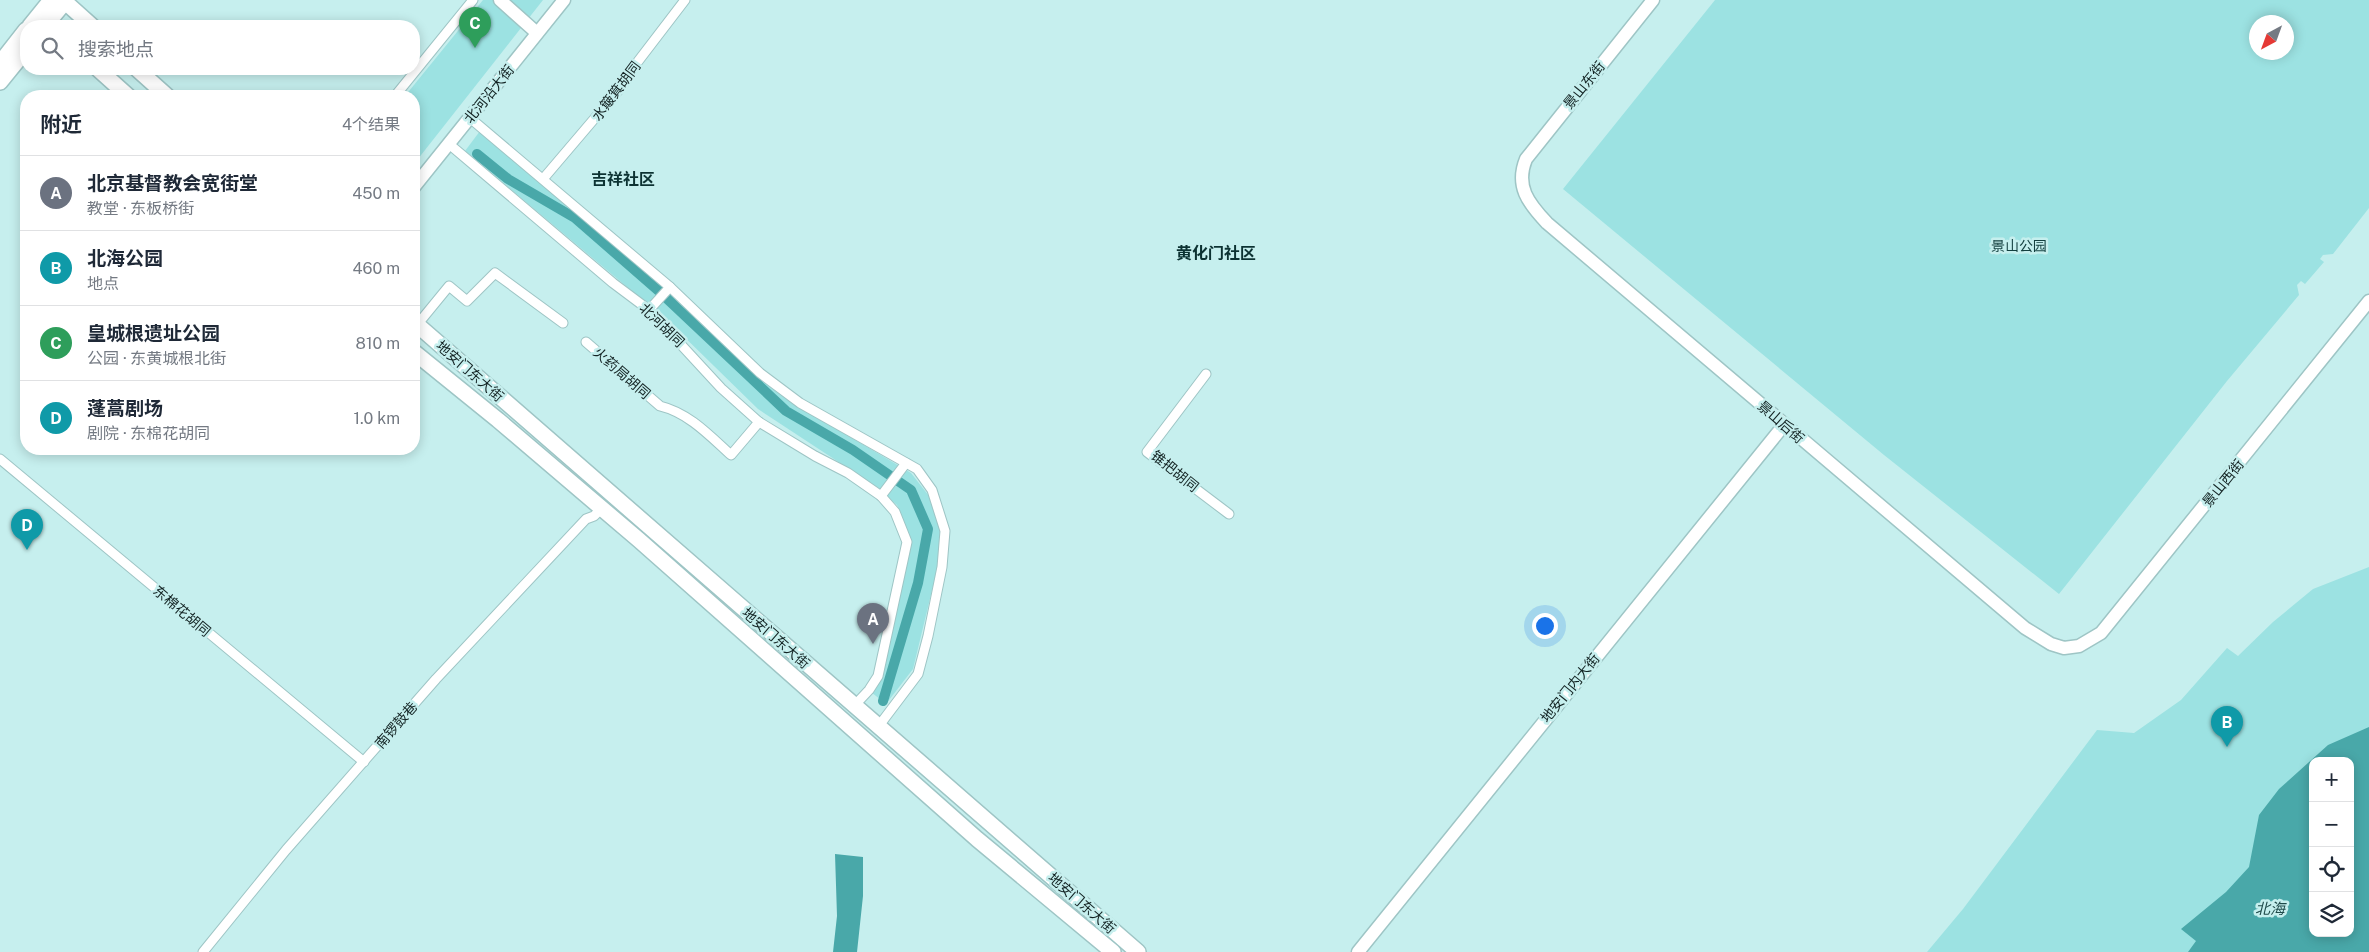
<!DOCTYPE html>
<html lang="zh">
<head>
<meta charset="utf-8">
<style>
  body { margin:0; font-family:"Public Sans","Noto Sans SC",sans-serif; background:#f6f6f7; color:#1f2937 }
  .controls { position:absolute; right:15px; bottom:15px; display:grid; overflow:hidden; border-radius:10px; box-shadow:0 2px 12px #0003 }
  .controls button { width:45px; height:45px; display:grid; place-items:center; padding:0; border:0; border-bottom:1px solid #e0e1e3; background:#fff; color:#1f2937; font:25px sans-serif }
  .compass { position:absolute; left:2249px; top:15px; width:45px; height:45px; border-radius:50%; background:#fff; box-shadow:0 2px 12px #0003; rotate:221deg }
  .you { position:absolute; left:1544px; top:625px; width:18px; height:18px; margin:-12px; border:4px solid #fff; border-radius:50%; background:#1a73e8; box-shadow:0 0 0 8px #1a73e833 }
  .badge { display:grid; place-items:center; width:32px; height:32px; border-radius:50%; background:#b45309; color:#fff; font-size:16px; font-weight:700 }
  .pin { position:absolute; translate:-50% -41px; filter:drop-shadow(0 1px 2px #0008) }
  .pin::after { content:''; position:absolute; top:26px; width:18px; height:15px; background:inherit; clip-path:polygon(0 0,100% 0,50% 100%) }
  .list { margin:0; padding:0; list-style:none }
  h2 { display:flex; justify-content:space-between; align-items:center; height:65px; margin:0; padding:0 20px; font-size:21px }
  h2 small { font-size:16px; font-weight:400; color:#747a83 }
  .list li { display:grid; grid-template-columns:32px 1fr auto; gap:15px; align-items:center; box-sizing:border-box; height:75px; padding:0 20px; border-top:1px solid #e0e1e3 }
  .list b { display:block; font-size:19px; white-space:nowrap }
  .list p { margin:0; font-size:16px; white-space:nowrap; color:#747a83 }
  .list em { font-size:16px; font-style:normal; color:#747a83 }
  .icon { flex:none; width:28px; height:28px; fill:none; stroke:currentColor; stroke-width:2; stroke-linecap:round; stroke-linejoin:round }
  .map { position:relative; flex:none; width:2369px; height:952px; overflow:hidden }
  .search { position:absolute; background:#fff; box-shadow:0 2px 12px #0003; left:20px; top:20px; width:400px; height:55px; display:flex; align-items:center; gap:12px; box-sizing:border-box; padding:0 18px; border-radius:20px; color:#747a83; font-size:19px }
  .panel { position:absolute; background:#fff; box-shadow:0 2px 12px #0003; left:20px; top:90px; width:400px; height:365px; border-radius:20px }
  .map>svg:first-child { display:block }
  .green { fill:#9ce2e2; fill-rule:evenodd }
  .water { fill:#49a8a9; fill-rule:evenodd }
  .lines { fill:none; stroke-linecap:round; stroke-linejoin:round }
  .canal { stroke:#49a8a9; stroke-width:10 }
  .street-casing { stroke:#9ec5c5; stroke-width:11 }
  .secondary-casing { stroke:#9ec5c5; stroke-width:15 }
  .primary-casing { stroke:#9ec5c5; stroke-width:18 }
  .street { stroke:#fff; stroke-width:9 }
  .secondary { stroke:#fff; stroke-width:12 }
  .primary { stroke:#fff; stroke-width:15 }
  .labels { text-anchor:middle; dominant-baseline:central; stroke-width:5; stroke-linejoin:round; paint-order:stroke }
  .street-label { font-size:14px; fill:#132323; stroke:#c6efee }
  .park-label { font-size:14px; fill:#133f3f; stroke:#c6efee }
  .water-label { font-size:15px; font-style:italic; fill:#1f4a4a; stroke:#c6efee }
  .quarter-label { font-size:16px; font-weight:bold; fill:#0c3232; stroke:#c6efee }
</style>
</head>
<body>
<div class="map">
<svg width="2369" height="952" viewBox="0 0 2369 952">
  <rect width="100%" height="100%" fill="#c6efee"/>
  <!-- green -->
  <g class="green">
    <polygon points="483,0 543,0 414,164 414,96 405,96"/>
    <path d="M1715 0H2369V208L2333 254 2323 255 2320 259 2324 262 2305 284 2301 281 2297 285 2299 295 2227 381 2059 594 1884 455 1563 189ZM2256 22H2286V52H2256Z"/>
    <polygon points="480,131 677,297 791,402 911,473 929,496 942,525 941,553 913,669 886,704 871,692 908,532 897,505 872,484 758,409 670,323 465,151"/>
    <path d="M2369 567V952H1927L1963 909 2097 730 2134 733 2181 700 2227 648 2238 656 2273 622 2313 589ZM2313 761H2350V933H2313Z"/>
  </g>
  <!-- water -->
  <g class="water">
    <path d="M2369 727V952H2188L2196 941 2181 929 2226 892 2249 867 2259 815 2279 789 2328 745ZM2313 761H2350V933H2313Z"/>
    <polygon points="835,854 863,857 863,896 857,952 833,952 837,916"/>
  </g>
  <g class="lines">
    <!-- canal -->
    <polyline class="canal" points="477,154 508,179 575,218 661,293 786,411 853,450 911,490 928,529 918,583 883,701"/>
    <defs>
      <g id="street">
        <polyline points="395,96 473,0"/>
        <polyline points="470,118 670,287 760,373 800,403 917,469 932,490 945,531 942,567 928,636 918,674 878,727"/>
        <polyline points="449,144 613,283 649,310 721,388 759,422 815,456 848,473 881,496 895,512 907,542 878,676 869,690 854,706"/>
        <polyline points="543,179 623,85 636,64 685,0"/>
        <polyline points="649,310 670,287"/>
        <polyline points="417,325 449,286 467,301 495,273 563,323"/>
        <path d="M586 342 660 406C689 413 710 436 731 455L759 422"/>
        <polyline points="1206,374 1147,452 1229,514"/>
        <polyline points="0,459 364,762"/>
        <polyline points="881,496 906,463"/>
        <polyline points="203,952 286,850 436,679 586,519 594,516 601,509"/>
      </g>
      <g id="secondary">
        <polyline points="500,0 537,33"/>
        <path d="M1653 0 1526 159C1515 186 1528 203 1547 223L2025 628 2051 644 2064 648 2079 646 2101 633 2369 301"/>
        <polyline points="414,187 564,0"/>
        <polyline points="1358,952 1784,425"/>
      </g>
      <g id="primary">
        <polyline points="63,0 92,26"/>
        <polyline points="30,26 51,0"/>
        <polyline points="45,26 65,2"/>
        <polyline points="0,63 26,30"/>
        <polyline points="98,69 128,96"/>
        <polyline points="137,69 167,96"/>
        <polyline points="0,82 26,50"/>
        <polyline points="414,322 1138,952"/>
        <polyline points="414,352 498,420 639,540 977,839 1113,952"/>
      </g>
    </defs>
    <!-- street casing -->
    <use href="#street" class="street-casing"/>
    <!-- secondary casing -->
    <use href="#secondary" class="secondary-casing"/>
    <!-- primary casing -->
    <use href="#primary" class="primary-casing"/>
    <!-- street -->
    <use href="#street" class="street"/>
    <!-- secondary -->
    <use href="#secondary" class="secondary"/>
    <!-- primary -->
    <use href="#primary" class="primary"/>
  </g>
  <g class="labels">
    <!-- street labels -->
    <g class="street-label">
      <text transform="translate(1584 85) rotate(-51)">景山东街</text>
      <text transform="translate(616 91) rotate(-53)">水簸箕胡同</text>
      <text transform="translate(489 94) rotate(-51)">北河沿大街</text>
      <text transform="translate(662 325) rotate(44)">北河胡同</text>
      <text transform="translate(470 371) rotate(41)">地安门东大街</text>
      <text transform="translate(622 373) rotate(41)">火药局胡同</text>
      <text transform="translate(1781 422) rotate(41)">景山后街</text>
      <text transform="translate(1175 471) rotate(39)">锥把胡同</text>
      <text transform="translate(2223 483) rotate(-51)">景山西街</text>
      <text transform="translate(182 611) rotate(40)">东棉花胡同</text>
      <text transform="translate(776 638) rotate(41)">地安门东大街</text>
      <text transform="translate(1570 688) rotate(-51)">地安门内大街</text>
      <text transform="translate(396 725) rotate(-49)">南锣鼓巷</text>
      <text transform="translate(1082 903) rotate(41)">地安门东大街</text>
    </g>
    <!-- park labels -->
    <g class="park-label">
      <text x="2019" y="246">景山公园</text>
    </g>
    <!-- water labels -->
    <g class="water-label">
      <text x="2270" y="908">北海</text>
    </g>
    <!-- quarter labels -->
    <g class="quarter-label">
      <text x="623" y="179">吉祥社区</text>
      <text x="1216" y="253">黄化门社区</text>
    </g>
  </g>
</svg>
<div class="controls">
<button>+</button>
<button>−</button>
<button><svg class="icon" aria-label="locate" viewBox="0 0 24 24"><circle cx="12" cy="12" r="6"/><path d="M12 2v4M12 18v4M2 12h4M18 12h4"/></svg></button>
<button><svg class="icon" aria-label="layers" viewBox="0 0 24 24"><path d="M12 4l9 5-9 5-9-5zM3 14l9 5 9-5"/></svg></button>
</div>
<svg class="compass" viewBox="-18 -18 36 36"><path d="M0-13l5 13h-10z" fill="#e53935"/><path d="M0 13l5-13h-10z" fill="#747a83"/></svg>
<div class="you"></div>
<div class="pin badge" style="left:873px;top:644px;background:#6b7280">A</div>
<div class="pin badge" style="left:2227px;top:747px;background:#0f9aa8">B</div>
<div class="pin badge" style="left:475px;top:48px;background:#2e9e5b">C</div>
<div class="pin badge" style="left:27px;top:550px;background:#0f9aa8">D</div>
<div class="search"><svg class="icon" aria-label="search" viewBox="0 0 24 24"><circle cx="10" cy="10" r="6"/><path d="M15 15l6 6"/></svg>搜索地点</div>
<section class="panel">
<h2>附近<small>4个结果</small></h2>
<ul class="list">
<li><span class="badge" style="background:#6b7280">A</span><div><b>北京基督教会宽街堂</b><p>教堂 · 东板桥街</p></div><em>450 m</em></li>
<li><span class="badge" style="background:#0f9aa8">B</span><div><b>北海公园</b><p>地点</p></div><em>460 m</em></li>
<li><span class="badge" style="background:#2e9e5b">C</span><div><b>皇城根遗址公园</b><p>公园 · 东黄城根北街</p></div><em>810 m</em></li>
<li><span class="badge" style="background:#0f9aa8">D</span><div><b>蓬蒿剧场</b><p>剧院 · 东棉花胡同</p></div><em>1.0 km</em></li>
</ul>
</section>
</div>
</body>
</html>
